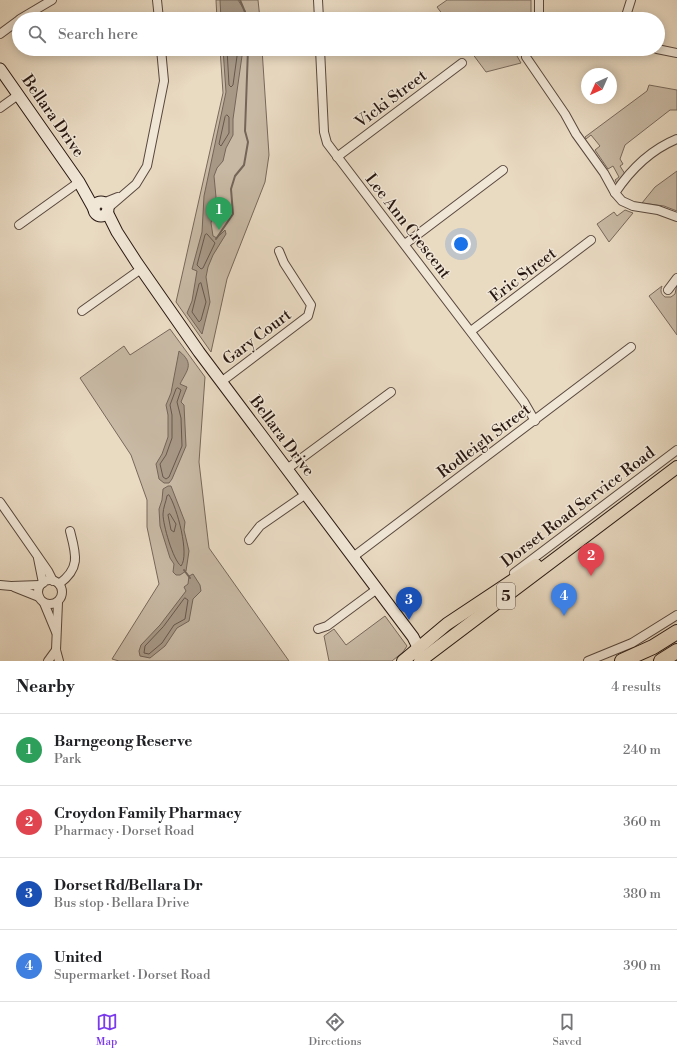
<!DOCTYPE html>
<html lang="en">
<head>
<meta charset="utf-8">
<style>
  body { margin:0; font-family:"Libre Bodoni",serif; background:#f2f2f2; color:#202124 }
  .compass { position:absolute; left:581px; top:68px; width:36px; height:36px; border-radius:50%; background:#fff; box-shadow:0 2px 10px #0003; rotate:225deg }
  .you { position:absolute; left:461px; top:244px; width:14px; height:14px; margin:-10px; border:3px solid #fff; border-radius:50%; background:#1a73e8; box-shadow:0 0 0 6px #1a73e833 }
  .badge { display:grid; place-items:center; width:26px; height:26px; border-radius:50%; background:#7c3aed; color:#fff; font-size:13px; font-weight:700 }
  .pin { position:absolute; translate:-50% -33px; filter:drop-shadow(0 1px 2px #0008) }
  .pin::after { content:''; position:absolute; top:21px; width:14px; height:12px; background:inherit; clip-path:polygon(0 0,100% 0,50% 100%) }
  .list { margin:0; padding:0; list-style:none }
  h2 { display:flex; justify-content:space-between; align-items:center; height:52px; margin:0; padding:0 16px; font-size:17px }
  h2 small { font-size:13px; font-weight:400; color:#757577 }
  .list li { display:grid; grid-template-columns:26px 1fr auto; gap:12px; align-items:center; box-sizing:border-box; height:72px; padding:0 16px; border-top:1px solid #e0e0e0 }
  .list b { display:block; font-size:15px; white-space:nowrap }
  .list p { margin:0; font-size:13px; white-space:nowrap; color:#757577 }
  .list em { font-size:13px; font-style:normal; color:#757577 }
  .icon { flex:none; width:22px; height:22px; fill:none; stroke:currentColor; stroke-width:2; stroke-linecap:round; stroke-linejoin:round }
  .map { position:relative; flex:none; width:677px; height:661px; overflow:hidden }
  .search { position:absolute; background:#fff; box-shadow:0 2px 10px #0003; left:12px; right:12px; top:12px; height:44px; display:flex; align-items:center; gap:10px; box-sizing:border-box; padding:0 14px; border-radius:22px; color:#757577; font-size:15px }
  .sheet { height:340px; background:#fff }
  nav { display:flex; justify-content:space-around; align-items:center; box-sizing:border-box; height:56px; border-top:1px solid #e0e0e0; background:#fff; font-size:11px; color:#757577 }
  nav a { display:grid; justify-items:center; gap:2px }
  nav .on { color:#7c3aed }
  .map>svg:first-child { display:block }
  .green { fill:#c8b9a4; stroke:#78685b }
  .water { fill:#a79886; stroke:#746558 }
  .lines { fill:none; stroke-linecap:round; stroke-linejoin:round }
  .shore { stroke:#68584c; stroke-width:1 }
  .stream { stroke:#746558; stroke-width:2 }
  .street-casing { stroke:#58483e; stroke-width:10 }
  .secondary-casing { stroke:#281812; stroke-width:13 }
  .primary-casing { stroke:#281812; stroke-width:14 }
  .highway-casing { stroke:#281812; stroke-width:16 }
  .street { stroke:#f1e7d7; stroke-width:8 }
  .secondary { stroke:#f1e7d7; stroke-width:11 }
  .primary { stroke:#e9dac2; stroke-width:12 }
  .highway { stroke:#e9dac2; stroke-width:14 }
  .labels { text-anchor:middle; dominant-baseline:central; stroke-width:3; stroke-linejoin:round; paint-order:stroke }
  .shield { fill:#f1e7d7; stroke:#64564d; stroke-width:1 }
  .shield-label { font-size:15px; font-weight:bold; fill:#281812 }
  .street-label { font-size:16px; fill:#281812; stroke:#f1e7d7 }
</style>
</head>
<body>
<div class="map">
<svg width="677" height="661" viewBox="0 0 677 661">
  <rect width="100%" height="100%" fill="#e9dac2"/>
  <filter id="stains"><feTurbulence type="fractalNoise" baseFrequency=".005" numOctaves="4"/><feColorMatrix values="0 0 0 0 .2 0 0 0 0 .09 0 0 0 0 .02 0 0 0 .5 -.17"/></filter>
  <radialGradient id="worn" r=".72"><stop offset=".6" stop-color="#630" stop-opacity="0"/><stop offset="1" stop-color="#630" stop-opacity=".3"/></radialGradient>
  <!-- green -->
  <g class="green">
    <polygon points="216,0 258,0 260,19 217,19"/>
    <polygon points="447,0 531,0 531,19 446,19 437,7"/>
    <polygon points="220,49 262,49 269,155 265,182 227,279 211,352 176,302 223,93"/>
    <polygon points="469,49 519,49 517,56 521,63 486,72"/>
    <polygon points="649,85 677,90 677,110 670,110 625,145 620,159 623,164 620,166 625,174 617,184 615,180 619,177 613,166 608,169 595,150 600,146 591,135 586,139 585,137 647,91"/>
    <polygon points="677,171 677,211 664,206 642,203 655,187"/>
    <polygon points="625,210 633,213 609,242 597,224 614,212 617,216"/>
    <path d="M677 284V335L649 296 662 286C660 291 661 294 665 297H671L675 294Z"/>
    <polygon points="170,329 205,377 199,462 209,548 289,661 119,661 112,659 159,584 147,527 147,500 131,455 80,378 124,346 130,355"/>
    <polygon points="385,616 407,646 403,652 392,661 329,661 324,636 334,629 346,645"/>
  </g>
  <!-- water -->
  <g class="water">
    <polygon points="220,0 238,0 247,14 247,19 221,19"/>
    <polygon points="223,49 243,49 233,119 233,135 226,148 223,161 217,168 214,176 216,197 211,223 213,236 217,238 225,230 226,234 213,255 208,267 206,277 210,302 202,334 187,313 192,301 197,271 192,269 202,232 204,196 226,92"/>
    <path d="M179 351C195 364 187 370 180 384L187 387 181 402 184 405 186 446 172 479 169 483H164L159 479 156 464 162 454 168 437V415L166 405 171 393Z"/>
    <polygon points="168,486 171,486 185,522 184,530 189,551 186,571 180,575 176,575 173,572 174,564 170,558 160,526 159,509 162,500 163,489"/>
    <polygon points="193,574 200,585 201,591 193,599 189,621 177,628 165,646 150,658 140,656 139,651 141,645 160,625 186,591 184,587 188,584 189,576"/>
  </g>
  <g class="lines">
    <!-- shore -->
    <g class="shore">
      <polyline points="227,49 229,85 231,87 233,85 238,49"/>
      <polygon points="227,115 229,117 229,133 221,146 219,144 225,117"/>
      <polygon points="207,234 215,243 203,268 201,269 197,265 205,235"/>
      <polygon points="201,283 206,302 201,320 199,322 192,312 199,284"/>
      <polygon points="178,388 181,390 177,402 181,418 182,446 169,477 166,479 163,477 160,464 166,455 172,438 172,415 170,405 176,389"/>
      <path d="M169 495C177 507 190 555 181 566 173 560 163 525 163 514 163 508 166 502 167 496Z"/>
      <polygon points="170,514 176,524 174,532 171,530 168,515"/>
      <polygon points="185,598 188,600 185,619 174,625 162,643 149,654 144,653 145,646 163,627"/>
    </g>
    <!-- stream -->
    <g class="stream">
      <polyline points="240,0 245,12"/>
      <polyline points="216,239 233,214 231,189 235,176 244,165 248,142 245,131 248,49"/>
      <polyline points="184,570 190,578"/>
    </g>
    <defs>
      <g id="street">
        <polyline points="157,0 159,19"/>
        <polyline points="318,0 319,19"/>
        <polyline points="539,0 539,19"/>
        <polyline points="20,19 52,0"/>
        <polyline points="625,19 631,0"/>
        <polyline points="0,34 19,20"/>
        <polyline points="320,49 324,132 327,143 524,402 535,421"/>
        <polyline points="527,49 526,57 565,114 576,134 604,173 615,193 622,201 633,206 658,210 677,217"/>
        <polyline points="657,49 677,53"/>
        <polyline points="0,108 18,95"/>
        <polyline points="337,157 462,63"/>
        <path d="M615 193C631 169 650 150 677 139"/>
        <polyline points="103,203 118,197"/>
        <polyline points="107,209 136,184 147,166 164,81 161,49"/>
        <polyline points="19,225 79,182"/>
        <polyline points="405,244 503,170"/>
        <polyline points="668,290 677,278"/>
        <polyline points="82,311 141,269"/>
        <polyline points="471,331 591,240"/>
        <polyline points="221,382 308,316 311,305 284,263 279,251"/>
        <polyline points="287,469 391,392"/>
        <polyline points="0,502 48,571 53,581"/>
        <polyline points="249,540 260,526 306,494"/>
        <polyline points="353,557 631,347"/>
        <polyline points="38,558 43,583"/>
        <polyline points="514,573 677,450"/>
        <circle cx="50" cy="592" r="12"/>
        <path d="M59 584C81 568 76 554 70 531"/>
        <polyline points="0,585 11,586 40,585"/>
        <polyline points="14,587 39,597"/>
        <polyline points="58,602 56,650 59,661"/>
        <polyline points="44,603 56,632"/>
        <polyline points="318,629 327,626 377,589"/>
        <polyline points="48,661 56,650"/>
        <polyline points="588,661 632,643 677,615"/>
      </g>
      <g id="secondary">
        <polyline points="0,69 79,182 94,209"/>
        <circle cx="101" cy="209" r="7"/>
        <polyline points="107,212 117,232 137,263 199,352 413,637 418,647 420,657"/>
      </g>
      <g id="primary">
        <polyline points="403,661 447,624 536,565"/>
        <polyline points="420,661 677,467"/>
      </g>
      <g id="highway">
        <polyline points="622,661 653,647 677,632"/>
        <polyline points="661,661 677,651"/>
      </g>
    </defs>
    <!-- street casing -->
    <use href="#street" class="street-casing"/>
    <!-- secondary casing -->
    <use href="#secondary" class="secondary-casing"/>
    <!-- primary casing -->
    <use href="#primary" class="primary-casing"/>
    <!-- highway casing -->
    <use href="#highway" class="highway-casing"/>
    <!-- street -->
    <use href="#street" class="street"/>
    <!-- secondary -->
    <use href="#secondary" class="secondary"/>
    <!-- primary -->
    <use href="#primary" class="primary"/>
    <!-- highway -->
    <use href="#highway" class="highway"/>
  </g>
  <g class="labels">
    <!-- shield labels -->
    <rect class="shield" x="497" y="583" width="18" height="26" rx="3"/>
    <g class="shield-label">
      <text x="506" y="596">5</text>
    </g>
    <!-- street labels -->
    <g class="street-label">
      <text transform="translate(391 99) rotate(-37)">Vicki Street</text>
      <text transform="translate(53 116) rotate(55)">Bellara Drive</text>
      <text transform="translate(408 226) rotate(52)">Lee Ann Crescent</text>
      <text transform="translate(523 275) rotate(-37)">Eric Street</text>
      <text transform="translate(257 337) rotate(-37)">Gary Court</text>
      <text transform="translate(282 436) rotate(53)">Bellara Drive</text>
      <text transform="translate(484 441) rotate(-37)">Rodleigh Street</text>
      <text transform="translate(578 507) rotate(-37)">Dorset Road Service Road</text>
    </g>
  </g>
  <rect width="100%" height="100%" filter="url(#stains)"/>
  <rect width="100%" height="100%" fill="url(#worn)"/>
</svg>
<svg class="compass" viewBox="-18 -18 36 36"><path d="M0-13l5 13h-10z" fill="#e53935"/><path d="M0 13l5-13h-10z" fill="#757577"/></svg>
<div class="you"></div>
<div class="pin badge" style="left:219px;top:230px;background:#2e9e5b">1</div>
<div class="pin badge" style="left:591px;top:576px;background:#e0444e">2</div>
<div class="pin badge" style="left:409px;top:620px;background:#1a4fb4">3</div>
<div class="pin badge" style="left:564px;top:616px;background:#3f7fe0">4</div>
<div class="search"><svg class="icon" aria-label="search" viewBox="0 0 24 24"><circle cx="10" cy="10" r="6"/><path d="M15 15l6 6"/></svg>Search here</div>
</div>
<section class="sheet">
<h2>Nearby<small>4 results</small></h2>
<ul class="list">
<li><span class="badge" style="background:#2e9e5b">1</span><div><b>Barngeong Reserve</b><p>Park</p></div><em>240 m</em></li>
<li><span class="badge" style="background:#e0444e">2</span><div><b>Croydon Family Pharmacy</b><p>Pharmacy · Dorset Road</p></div><em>360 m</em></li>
<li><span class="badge" style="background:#1a4fb4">3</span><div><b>Dorset Rd/Bellara Dr</b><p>Bus stop · Bellara Drive</p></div><em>380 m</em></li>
<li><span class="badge" style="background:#3f7fe0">4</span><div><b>United</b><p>Supermarket · Dorset Road</p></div><em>390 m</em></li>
</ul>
</section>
<nav>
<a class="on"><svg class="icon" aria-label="map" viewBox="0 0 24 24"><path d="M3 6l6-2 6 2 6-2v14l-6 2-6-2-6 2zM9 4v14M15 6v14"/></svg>Map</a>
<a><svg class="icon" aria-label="directions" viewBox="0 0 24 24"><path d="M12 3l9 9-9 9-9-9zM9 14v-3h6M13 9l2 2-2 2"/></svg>Directions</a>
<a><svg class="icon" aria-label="saved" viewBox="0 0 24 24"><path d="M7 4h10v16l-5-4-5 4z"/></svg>Saved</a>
</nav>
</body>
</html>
